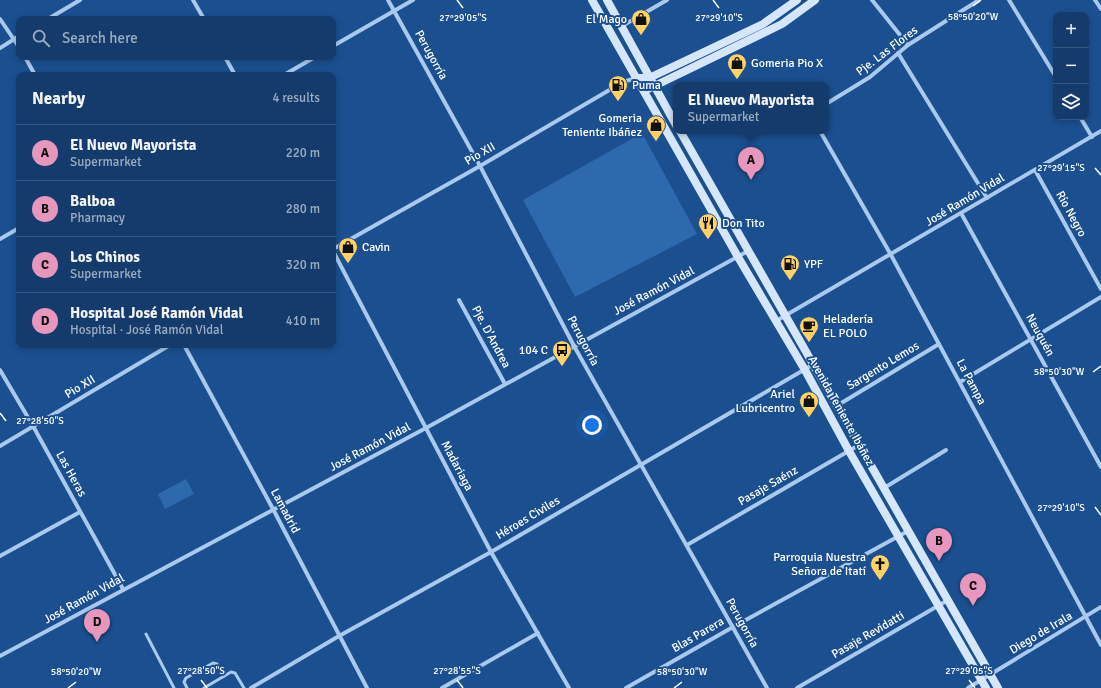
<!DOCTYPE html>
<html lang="en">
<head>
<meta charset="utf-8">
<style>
  body { margin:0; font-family:Signika,sans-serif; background:#214673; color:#f1f3f6 }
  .controls { position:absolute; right:12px; top:12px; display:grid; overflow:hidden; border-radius:8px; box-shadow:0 2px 6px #0003 }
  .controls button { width:36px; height:36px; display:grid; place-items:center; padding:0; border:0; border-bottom:1px solid #33557e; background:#143b6b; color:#f1f3f6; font:20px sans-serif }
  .you { position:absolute; left:592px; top:425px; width:14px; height:14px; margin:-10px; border:3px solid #fff; border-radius:50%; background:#1a73e8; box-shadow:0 0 0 6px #1a73e833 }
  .badge { display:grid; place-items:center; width:26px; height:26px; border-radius:50%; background:#e797bd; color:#111; font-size:13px; font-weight:700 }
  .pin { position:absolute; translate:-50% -33px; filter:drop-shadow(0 1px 2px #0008) }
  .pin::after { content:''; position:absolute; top:21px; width:14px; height:12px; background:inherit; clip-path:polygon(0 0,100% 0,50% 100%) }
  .popup { position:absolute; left:673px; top:82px; width:156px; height:52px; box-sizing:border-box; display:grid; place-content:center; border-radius:8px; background:#143b6b; filter:drop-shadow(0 1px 3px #0005); font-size:13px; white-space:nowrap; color:#9dadc1 }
  .popup b { font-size:15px; color:#f1f3f6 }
  .popup::after { content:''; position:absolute; left:50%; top:100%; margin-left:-8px; border:8px solid transparent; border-top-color:#143b6b }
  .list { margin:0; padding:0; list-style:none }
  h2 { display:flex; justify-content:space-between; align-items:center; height:52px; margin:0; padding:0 16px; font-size:17px }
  h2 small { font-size:13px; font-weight:400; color:#9dadc1 }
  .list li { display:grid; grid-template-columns:26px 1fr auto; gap:12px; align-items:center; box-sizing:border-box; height:56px; padding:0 16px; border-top:1px solid #33557e }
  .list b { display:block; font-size:15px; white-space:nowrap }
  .list p { margin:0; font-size:13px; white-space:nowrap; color:#9dadc1 }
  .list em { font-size:13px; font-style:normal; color:#9dadc1 }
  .icon { flex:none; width:22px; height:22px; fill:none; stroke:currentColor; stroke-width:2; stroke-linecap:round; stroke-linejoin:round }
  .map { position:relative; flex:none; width:1101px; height:688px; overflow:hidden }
  .search { position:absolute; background:#143b6b; box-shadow:0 2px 6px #0003; left:16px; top:16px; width:320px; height:44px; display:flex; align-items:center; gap:10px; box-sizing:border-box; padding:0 14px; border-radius:8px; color:#9dadc1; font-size:15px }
  .panel { position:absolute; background:#143b6b; box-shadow:0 2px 6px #0003; left:16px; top:72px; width:320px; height:276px; border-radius:8px }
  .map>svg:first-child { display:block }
  .green { fill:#2e69ad }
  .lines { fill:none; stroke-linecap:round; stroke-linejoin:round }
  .service { stroke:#a9c9ee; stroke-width:3 }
  .minor { stroke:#a9c9ee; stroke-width:4 }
  .secondary { stroke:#d6e6fa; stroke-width:8 }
  .ticks { fill:none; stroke:#fff; stroke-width:1.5 }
  .labels { text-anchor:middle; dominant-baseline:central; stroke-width:4; stroke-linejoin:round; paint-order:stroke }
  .poi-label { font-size:12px; fill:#fff; stroke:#1b4f8f; text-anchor:start }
  .street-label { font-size:12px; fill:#fff; stroke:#1b4f8f }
  .ticks-label { font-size:10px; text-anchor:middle; fill:#fff; stroke:#1b4f8f; stroke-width:4; stroke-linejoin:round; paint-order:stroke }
</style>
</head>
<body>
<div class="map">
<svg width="1101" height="688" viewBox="0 0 1101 688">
  <rect width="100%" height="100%" fill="#1b4f8f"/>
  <!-- green -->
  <g class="green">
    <polygon points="642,133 697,234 575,297 523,200"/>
    <polygon points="186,479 194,494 165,509 158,494"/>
  </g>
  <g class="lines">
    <!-- service -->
    <g class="service">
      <polyline points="146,634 174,688"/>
      <polyline points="187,688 184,682 186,678 213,663 217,664 224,676"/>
      <polyline points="204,688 231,672 235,673 244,688"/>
    </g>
    <!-- minor -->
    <g class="minor">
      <polyline points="193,0 204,19"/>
      <polyline points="388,0 480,166 574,346 767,688"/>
      <polyline points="872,0 908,45"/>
      <polyline points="1009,0 1056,77"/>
      <polyline points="1095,0 1101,9"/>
      <polyline points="0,19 19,47"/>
      <polyline points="48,19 80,0"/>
      <polyline points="622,26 667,0"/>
      <polyline points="333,46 413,0"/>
      <polyline points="0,48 19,36"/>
      <polyline points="898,53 987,198"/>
      <polyline points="25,57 35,75"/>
      <polyline points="225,57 235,75"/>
      <polyline points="284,75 315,57"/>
      <polyline points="826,104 870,77 908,45 979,0"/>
      <polyline points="1080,117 1092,137"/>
      <polyline points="820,131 891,255 1101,645"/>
      <polyline points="1035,170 1101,289"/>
      <polyline points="961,213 1101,467"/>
      <polyline points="0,239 19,228"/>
      <polyline points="333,249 480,166 623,82 636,78"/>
      <polyline points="333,251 491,552 569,688"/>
      <polyline points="459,300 505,384"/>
      <polyline points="776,321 1101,131"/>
      <polyline points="184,345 273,509 367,688"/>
      <polyline points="0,370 33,426 123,589"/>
      <polyline points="960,382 1101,297"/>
      <polyline points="838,405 939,344"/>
      <polyline points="0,446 170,345"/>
      <polyline points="884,488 946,450"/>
      <polyline points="687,545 859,445"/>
      <polyline points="0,556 80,512"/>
      <polyline points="0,656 426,428 748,251"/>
      <polyline points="251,688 339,636 491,552 814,364"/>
      <polyline points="442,688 538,633"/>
      <polyline points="626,688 733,627 908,531"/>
      <polyline points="797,688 948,600"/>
      <polyline points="968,688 1101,607"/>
    </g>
    <!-- secondary -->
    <g class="secondary">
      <polyline points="592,0 738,257 805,370 849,451 986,688"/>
      <polyline points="607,0 676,125"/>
      <polyline points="637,78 649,78 763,24 797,0"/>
      <polyline points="644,91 782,24 815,0"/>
      <polyline points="680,131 998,688"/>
    </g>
  </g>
  <!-- ticks -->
  <path class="ticks" d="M457 0 463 8M713 0 719 8M973 6 981 0M1095 168 1101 175M1093 372 1101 366M0 413 6 421M1095 507 1101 515M201 680 207 688M457 680 463 688M969 680 975 688M68 688 76 682M674 688 682 682"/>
  <!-- icons -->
  <defs>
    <symbol id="shop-pin" viewBox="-11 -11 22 30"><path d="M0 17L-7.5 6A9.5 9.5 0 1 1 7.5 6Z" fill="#ffd166" stroke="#1b4f8f"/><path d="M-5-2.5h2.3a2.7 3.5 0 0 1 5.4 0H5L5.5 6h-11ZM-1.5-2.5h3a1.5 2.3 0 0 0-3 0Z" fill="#111"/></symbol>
    <symbol id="fuel-pin" viewBox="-11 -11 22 30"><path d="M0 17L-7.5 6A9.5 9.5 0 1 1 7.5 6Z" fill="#ffd166" stroke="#1b4f8f"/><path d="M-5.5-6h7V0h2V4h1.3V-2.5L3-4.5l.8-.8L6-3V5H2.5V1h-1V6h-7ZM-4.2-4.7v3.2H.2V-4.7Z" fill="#111"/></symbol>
    <symbol id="restaurant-pin" viewBox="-11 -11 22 30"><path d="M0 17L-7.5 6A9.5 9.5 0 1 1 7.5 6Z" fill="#ffd166" stroke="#1b4f8f"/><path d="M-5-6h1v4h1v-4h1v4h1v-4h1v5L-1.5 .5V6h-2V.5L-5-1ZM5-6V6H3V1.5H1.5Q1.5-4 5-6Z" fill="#111"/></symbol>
    <symbol id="cafe-pin" viewBox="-11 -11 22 30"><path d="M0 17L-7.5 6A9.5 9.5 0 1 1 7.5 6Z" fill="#ffd166" stroke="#1b4f8f"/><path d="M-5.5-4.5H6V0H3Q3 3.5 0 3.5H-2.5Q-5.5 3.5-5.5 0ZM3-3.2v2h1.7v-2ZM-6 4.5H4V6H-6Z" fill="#111"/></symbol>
    <symbol id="bus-pin" viewBox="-11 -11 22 30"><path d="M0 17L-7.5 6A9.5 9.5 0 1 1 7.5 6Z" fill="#ffd166" stroke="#1b4f8f"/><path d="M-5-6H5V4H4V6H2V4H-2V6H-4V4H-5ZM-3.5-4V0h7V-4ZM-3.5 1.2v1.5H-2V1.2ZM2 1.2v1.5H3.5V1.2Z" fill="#111"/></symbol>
    <symbol id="church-pin" viewBox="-11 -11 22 30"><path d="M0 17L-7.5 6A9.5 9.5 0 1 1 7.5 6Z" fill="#ffd166" stroke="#1b4f8f"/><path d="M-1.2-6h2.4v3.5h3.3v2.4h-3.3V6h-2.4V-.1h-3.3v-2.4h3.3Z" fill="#111"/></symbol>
  </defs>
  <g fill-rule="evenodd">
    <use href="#shop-pin" x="630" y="8" width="22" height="30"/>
    <use href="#shop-pin" x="726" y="52" width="22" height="30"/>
    <use href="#fuel-pin" x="607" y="74" width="22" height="30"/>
    <use href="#shop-pin" x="645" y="114" width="22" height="30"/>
    <use href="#restaurant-pin" x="697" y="212" width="22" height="30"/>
    <use href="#shop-pin" x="337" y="236" width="22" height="30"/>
    <use href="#fuel-pin" x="779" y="253" width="22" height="30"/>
    <use href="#cafe-pin" x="798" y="315" width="22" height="30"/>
    <use href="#bus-pin" x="551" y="339" width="22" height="30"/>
    <use href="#shop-pin" x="798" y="390" width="22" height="30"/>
    <use href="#church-pin" x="869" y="553" width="22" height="30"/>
  </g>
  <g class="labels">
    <!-- poi labels -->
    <g class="poi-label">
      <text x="627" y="19" text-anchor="end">El Mago</text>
      <text x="751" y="63">Gomeria Pio X</text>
      <text x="632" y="85">Puma</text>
      <text x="642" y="118" text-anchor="end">Gomeria<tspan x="642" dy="14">Teniente Ibáñez</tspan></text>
      <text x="722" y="223">Don Tito</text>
      <text x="362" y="247">Cavin</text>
      <text x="804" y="264">YPF</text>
      <text x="823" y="319">Heladería<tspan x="823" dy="14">EL POLO</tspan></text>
      <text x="548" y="350" text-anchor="end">104 C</text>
      <text x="795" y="394" text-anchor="end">Ariel<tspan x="795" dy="14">Lubricentro</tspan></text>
      <text x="866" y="557" text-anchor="end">Parroquia Nuestra<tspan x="866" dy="14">Señora de Itatí</tspan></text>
    </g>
    <!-- street labels -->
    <g class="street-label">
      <text transform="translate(887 51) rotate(-37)">Pje. Las Flores</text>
      <text transform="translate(431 55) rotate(61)">Perugorría</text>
      <text transform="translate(480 154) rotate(-30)">Pio XII</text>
      <text transform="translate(965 200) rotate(-31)">José Ramón Vidal</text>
      <text transform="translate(1071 214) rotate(61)">Río Negro</text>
      <text transform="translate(654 291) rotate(-28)">José Ramón Vidal</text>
      <text transform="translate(1040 335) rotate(61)">Neuquén</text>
      <text transform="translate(491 337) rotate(62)">Pje. D'Andrea</text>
      <text transform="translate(583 341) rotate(62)">Perugorría</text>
      <text transform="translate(883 366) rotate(-31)">Sargento Lemos</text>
      <text transform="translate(971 382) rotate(62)">La Pampa</text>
      <text transform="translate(80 387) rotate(-31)">Pio XII</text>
      <text transform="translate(841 411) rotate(61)">Avenida Teniente Ibáñez</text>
      <text transform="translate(370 447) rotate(-28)">José Ramón Vidal</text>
      <text transform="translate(457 466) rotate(62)">Madariaga</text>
      <text transform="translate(71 474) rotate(61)">Las Heras</text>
      <text transform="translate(768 486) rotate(-30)">Pasaje Saénz</text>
      <text transform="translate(285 511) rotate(62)">Lamadrid</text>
      <text transform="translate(528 518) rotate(-31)">Héroes Civiles</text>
      <text transform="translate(84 599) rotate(-29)">José Ramón Vidal</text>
      <text transform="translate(742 623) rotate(61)">Perugorría</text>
      <text transform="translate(1041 633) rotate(-31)">Diego de Irala</text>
      <text transform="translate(698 635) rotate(-30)">Blas Parera</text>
      <text transform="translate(868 635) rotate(-30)">Pasaje Revidatti</text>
    </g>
  </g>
  <g class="ticks-label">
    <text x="973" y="20">58°50'20"W</text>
    <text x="463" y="21">27°29'05"S</text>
    <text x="719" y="21">27°29'10"S</text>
    <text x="1061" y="171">27°29'15"S</text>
    <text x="1059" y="375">58°50'30"W</text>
    <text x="40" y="424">27°28'50"S</text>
    <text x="1061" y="511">27°29'10"S</text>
    <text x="201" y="674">27°28'50"S</text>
    <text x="457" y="674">27°28'55"S</text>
    <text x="969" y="674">27°29'05"S</text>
    <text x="76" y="675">58°50'20"W</text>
    <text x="682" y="675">58°50'30"W</text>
  </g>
</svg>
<div class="controls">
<button>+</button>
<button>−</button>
<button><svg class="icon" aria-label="layers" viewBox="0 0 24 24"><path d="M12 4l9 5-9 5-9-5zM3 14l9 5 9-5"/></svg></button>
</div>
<div class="you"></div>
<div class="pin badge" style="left:751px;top:180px">A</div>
<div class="popup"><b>El Nuevo Mayorista</b>Supermarket</div>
<div class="pin badge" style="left:939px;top:561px">B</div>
<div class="pin badge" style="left:973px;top:606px">C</div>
<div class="pin badge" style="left:97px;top:642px">D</div>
<div class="search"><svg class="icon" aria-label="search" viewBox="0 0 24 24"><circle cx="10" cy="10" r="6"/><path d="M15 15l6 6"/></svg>Search here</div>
<section class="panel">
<h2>Nearby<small>4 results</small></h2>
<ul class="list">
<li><span class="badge">A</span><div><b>El Nuevo Mayorista</b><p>Supermarket</p></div><em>220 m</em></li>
<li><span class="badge">B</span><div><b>Balboa</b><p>Pharmacy</p></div><em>280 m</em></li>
<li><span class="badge">C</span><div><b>Los Chinos</b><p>Supermarket</p></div><em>320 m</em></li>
<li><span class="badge">D</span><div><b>Hospital José Ramón Vidal</b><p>Hospital · José Ramón Vidal</p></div><em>410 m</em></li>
</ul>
</section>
</div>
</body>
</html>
